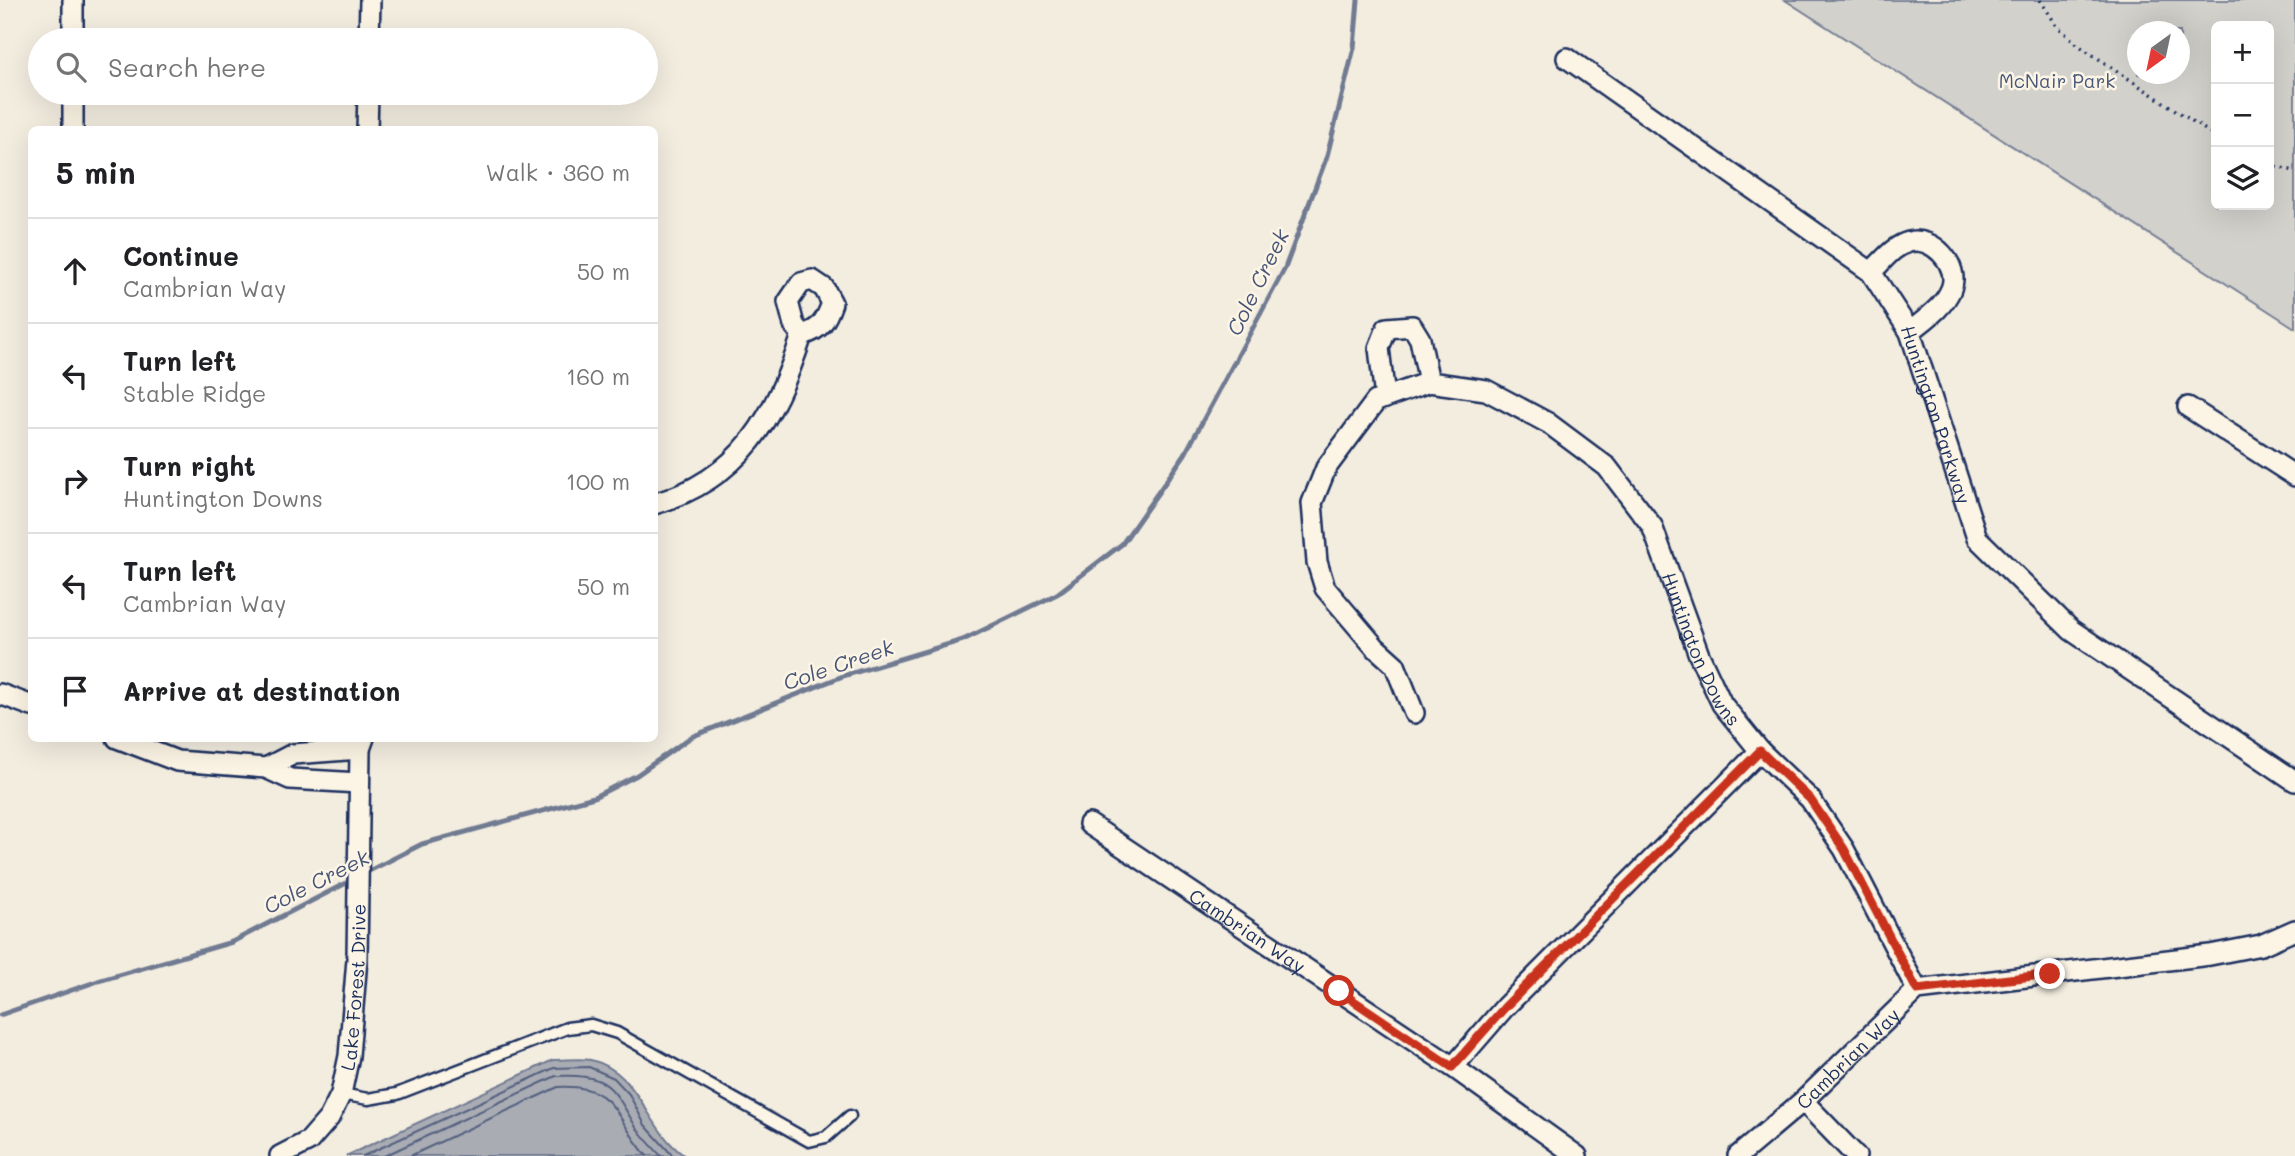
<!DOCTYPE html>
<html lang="en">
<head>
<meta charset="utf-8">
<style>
  body { margin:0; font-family:Mali,sans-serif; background:#f2f2f2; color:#202124 }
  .controls { position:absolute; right:21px; top:21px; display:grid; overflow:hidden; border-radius:10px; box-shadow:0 7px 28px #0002 }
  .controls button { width:63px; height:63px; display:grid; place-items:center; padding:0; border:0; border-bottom:2px solid #e0e0e0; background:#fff; color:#202124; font:35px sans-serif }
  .compass { position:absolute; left:2127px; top:21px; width:63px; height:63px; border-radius:50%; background:#fff; box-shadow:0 7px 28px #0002; rotate:213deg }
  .stop { position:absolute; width:21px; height:21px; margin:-16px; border:5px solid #c8321e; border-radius:50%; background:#fff }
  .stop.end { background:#c8321e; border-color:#fff; box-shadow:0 2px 7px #0008 }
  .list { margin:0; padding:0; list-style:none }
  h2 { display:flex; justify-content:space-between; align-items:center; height:91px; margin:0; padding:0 28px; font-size:30px }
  h2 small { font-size:23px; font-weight:400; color:#757577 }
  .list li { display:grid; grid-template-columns:46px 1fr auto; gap:21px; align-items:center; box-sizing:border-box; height:105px; padding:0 28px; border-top:2px solid #e0e0e0 }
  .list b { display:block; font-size:26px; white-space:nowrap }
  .list p { margin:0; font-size:23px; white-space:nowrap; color:#757577 }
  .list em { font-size:23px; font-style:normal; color:#757577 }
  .icon { flex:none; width:38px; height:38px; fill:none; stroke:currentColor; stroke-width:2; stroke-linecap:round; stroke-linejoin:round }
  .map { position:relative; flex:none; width:2295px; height:1156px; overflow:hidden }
  .search { position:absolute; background:#fff; box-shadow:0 7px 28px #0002; left:28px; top:28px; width:630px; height:77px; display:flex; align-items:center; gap:18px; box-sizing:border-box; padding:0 24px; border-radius:38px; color:#757577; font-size:26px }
  .panel { position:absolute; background:#fff; box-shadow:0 7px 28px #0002; left:28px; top:126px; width:630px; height:616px; border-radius:10px }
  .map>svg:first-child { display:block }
  .green { fill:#d3d1cc; stroke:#778095; stroke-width:2; fill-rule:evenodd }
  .water { fill:#a9acb3; stroke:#707a91; stroke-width:2 }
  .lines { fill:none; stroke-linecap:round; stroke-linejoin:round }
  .shore { stroke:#546180; stroke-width:2 }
  .stream { stroke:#707a91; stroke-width:5 }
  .lane-casing { stroke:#1b2f5e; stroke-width:15 }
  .street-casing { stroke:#1b2f5e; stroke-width:24 }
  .path { stroke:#1b2f5e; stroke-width:3.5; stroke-dasharray:2 5; stroke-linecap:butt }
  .lane { stroke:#fcf5e5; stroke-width:10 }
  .street { stroke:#fcf5e5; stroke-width:19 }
  .route { stroke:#c8321e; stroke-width:9 }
  .labels { text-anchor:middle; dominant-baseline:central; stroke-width:5; stroke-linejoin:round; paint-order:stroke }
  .park-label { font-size:19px; fill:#49587a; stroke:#fcf5e5 }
  .street-label { font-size:19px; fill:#1b2f5e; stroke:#fcf5e5 }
  .water-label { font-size:21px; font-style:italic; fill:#465478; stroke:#fcf5e5 }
</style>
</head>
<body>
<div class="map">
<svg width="2295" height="1156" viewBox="0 0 2295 1156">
  <rect width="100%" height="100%" fill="#f3ede0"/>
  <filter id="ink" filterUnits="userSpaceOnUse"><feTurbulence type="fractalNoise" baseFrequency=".0143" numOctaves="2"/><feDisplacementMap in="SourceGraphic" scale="14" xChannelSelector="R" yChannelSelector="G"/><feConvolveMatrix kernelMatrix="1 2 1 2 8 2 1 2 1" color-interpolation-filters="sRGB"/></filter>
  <g filter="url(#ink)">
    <!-- green -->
    <path class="green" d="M1785 0H2295V328ZM2216 26H2269V205H2216ZM2138 32H2180V74H2138Z"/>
    <!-- water -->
    <path class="water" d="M553 1060C565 1060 580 1058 591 1060 641 1072 646 1130 685 1156H346Z"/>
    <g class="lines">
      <!-- shore -->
      <g class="shore">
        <polyline points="363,1156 554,1068 589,1067 614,1078 629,1094 645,1125 673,1156"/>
        <path d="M384 1156 556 1076C609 1074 611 1085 636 1127 643 1137 653 1147 661 1156"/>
        <path d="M410 1156 558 1087C619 1084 613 1118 647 1156"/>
      </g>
      <!-- stream -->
      <g class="stream">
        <polyline points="363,874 422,844 594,797 637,775 691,737 843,676 963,640 1057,594 1122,544 1185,454 1285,268 1327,156 1354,48 1358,0"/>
        <polyline points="0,1015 98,981 232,942 354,879"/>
      </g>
      <defs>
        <polyline id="lane" points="341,1094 368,1099 397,1094 567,1028 591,1025 617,1033 809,1141 826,1137 850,1116"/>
        <g id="street">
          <polyline points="73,40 73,0"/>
          <polyline points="369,40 370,0"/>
          <path id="s1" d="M1567 58 1871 272 1910 332 1977 538 2071 630 2295 781"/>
          <polyline points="73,130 73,93"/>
          <polyline points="367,130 368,93"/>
          <path d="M1871 272C1883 261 1893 246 1909 242 1932 235 1961 266 1951 289 1944 307 1924 320 1910 332"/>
          <path d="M812 280 824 288 832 303C826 320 821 330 802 335L794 325 788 302 801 283Z"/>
          <polyline points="1385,398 1379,348 1387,328 1412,326 1420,339 1429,382"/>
          <polyline points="2188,407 2295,476"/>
          <path d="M654 504C741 479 776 416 802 335"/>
          <polyline points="0,694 32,706"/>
          <path id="s2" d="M1414 713 1395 665 1375 647 1325 588 1317 562 1312 503 1326 468 1376 401 1429 382 1486 390 1548 423 1607 467 1652 526 1699 655 1722 704 1760 751 1810 799 1844 849 1917 990"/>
          <polyline points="117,738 177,761 266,768 290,779 359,783"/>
          <polyline points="266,768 293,754 360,749"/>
          <path id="s3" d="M1089 824 1453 1067 1577 1156"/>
          <polyline points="1453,1067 1505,1007 1760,751"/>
          <polyline points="1803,1101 1856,1156"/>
          <path id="s4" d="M280 1156 309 1141 329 1118 341 1094 349 1056 357 959 360 749 364 738"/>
          <path id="s5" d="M1738 1156 1803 1101 1917 990 2210 955 2261 945 2295 930"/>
        </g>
      </defs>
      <!-- lane casing -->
      <use href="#lane" class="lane-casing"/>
      <!-- street casing -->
      <use href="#street" class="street-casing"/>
      <!-- path -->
      <g class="path">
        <polyline points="2040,0 2057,26 2078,45 2216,137"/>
        <polyline points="2269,165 2295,171"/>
      </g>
      <!-- lane -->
      <use href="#lane" class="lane"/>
      <!-- street -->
      <use href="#street" class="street"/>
    </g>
  </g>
  <g class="lines" filter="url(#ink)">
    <!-- route -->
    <polyline class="route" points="1339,991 1452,1067 1505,1007 1760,751 1810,799 1844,849 1917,990 2050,974"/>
  </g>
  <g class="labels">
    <!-- park labels -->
    <g class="park-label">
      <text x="2057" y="80">McNair Park</text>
    </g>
    <!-- street labels -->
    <g class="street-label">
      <text stroke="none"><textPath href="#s1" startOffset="530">Huntington Parkway</textPath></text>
      <text stroke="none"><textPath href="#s2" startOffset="828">Huntington Downs</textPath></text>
      <text stroke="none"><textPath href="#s3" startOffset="191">Cambrian Way</textPath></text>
      <text stroke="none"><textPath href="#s4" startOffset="198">Lake Forest Drive</textPath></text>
      <text stroke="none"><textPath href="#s5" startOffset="147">Cambrian Way</textPath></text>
    </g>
    <!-- water labels -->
    <g class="water-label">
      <text transform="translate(1257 282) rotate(-64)">Cole Creek</text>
      <text transform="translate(838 664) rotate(-19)">Cole Creek</text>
      <text transform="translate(316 881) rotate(-27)">Cole Creek</text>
    </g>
  </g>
</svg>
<div class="controls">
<button>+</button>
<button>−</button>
<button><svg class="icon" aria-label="layers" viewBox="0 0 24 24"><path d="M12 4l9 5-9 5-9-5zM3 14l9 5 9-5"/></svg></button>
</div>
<svg class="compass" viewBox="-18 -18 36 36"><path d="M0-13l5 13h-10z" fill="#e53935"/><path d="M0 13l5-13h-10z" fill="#757577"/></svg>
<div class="stop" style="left:1339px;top:991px"></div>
<div class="stop end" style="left:2050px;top:974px"></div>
<div class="search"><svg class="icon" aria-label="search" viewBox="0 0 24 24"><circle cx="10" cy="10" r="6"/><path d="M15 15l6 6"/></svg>Search here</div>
<section class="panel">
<h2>5 min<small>Walk · 360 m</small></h2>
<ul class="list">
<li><svg class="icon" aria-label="ahead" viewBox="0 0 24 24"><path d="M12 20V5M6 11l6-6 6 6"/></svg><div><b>Continue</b><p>Cambrian Way</p></div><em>50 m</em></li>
<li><svg class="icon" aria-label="left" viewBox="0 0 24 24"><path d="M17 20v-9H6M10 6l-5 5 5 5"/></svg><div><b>Turn left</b><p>Stable Ridge</p></div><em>160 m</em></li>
<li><svg class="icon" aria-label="right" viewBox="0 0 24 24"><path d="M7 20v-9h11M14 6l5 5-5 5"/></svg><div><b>Turn right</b><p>Huntington Downs</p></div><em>100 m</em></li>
<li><svg class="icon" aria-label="left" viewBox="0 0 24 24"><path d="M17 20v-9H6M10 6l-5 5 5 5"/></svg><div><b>Turn left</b><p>Cambrian Way</p></div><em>50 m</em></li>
<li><svg class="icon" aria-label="arrive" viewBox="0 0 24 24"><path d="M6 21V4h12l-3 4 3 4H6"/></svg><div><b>Arrive at destination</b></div></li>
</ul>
</section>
</div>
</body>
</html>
